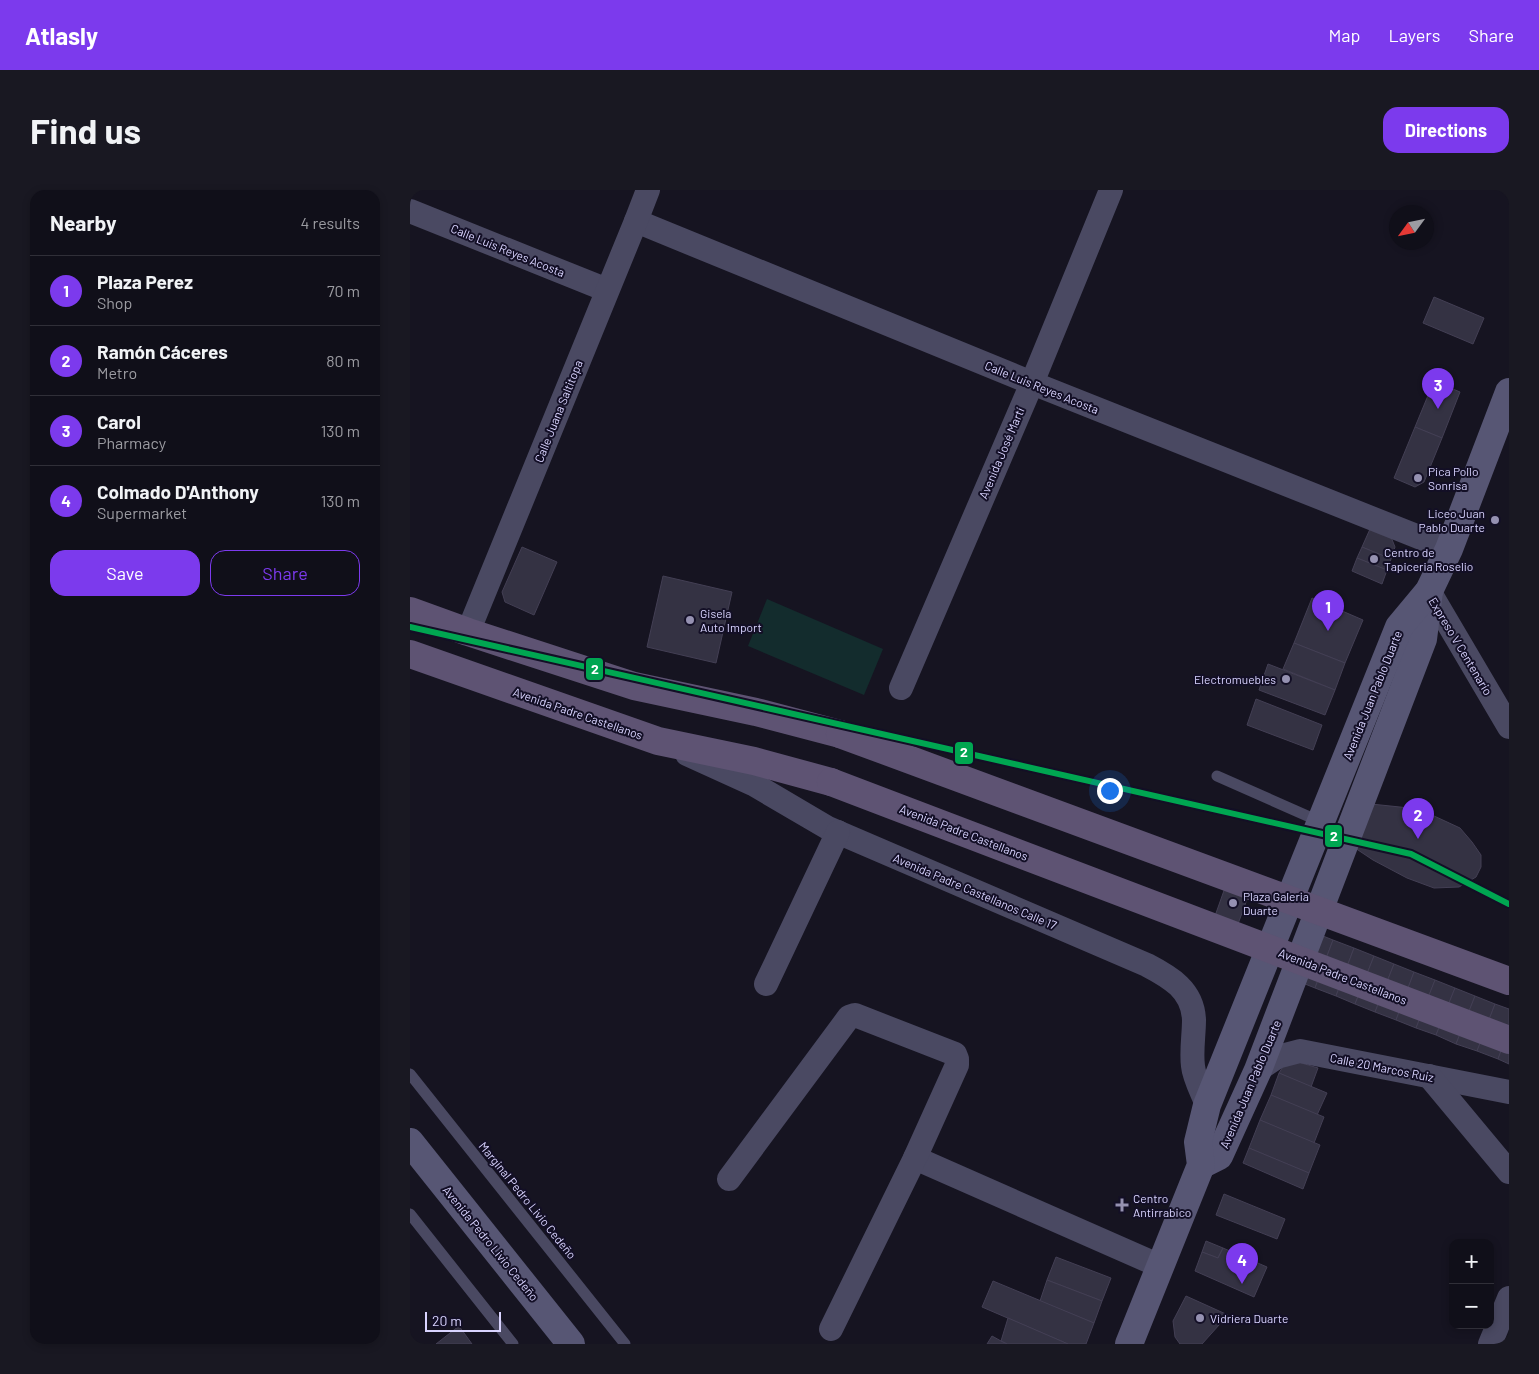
<!DOCTYPE html>
<html lang="en">
<head>
<meta charset="utf-8">
<style>
  body { margin:0; font-family:Barlow,sans-serif; background:#191822; color:#f1f3f6 }
  .controls { position:absolute; right:15px; bottom:15px; display:grid; overflow:hidden; border-radius:10px; box-shadow:0 2px 8px #0003 }
  .controls button { width:45px; height:45px; display:grid; place-items:center; padding:0; border:0; border-bottom:1px solid #302f38; background:#100f19; color:#f1f3f6; font:25px sans-serif }
  .compass { position:absolute; left:979px; top:15px; width:45px; height:45px; border-radius:50%; background:#100f19; box-shadow:0 2px 8px #0003; rotate:237deg }
  .scale { position:absolute; left:15px; bottom:12px; width:76px; box-sizing:border-box; padding-left:5px; border:2px solid #d9d4ff; border-top:0; font-size:14px; line-height:18px; white-space:nowrap; color:#d9d4ff; -webkit-text-stroke:4px #130f26; paint-order:stroke }
  .you { position:absolute; left:699px; top:600px; width:18px; height:18px; margin:-12px; border:4px solid #fff; border-radius:50%; background:#1a73e8; box-shadow:0 0 0 8px #1a73e833 }
  .badge { display:grid; place-items:center; width:32px; height:32px; border-radius:50%; background:#7c3aed; color:#fff; font-size:16px; font-weight:700 }
  .pin { position:absolute; translate:-50% -41px; filter:drop-shadow(0 1px 2px #0008) }
  .pin::after { content:''; position:absolute; top:26px; width:18px; height:15px; background:inherit; clip-path:polygon(0 0,100% 0,50% 100%) }
  .list { margin:0; padding:0; list-style:none }
  h2 { display:flex; justify-content:space-between; align-items:center; height:65px; margin:0; padding:0 20px; font-size:21px }
  h2 small { font-size:16px; font-weight:400; color:#9c9ca2 }
  .list li { display:grid; grid-template-columns:32px 1fr auto; gap:15px; align-items:center; box-sizing:border-box; height:70px; padding:0 20px; border-top:1px solid #302f38 }
  .list b { display:block; font-size:19px; white-space:nowrap }
  .list p { margin:0; font-size:16px; white-space:nowrap; color:#9c9ca2 }
  .list em { font-size:16px; font-style:normal; color:#9c9ca2 }
  .actions { display:flex; gap:10px; padding:15px 20px }
  .actions a { flex:1; padding:11px 0; border:1px solid #7c3aed; border-radius:15px; text-align:center; font-size:18px; color:#7c3aed }
  .actions .main { background:#7c3aed; color:#fff }
  .map { position:relative; flex:none; width:1099px; height:1154px; overflow:hidden; border-radius:15px }
  header { display:flex; align-items:center; gap:30px; box-sizing:border-box; height:70px; padding:0 25px; background:#7c3aed; color:#fff }
  header strong { font-size:24px }
  nav { display:flex; gap:28px; margin-inline-start:auto; font-size:18px }
  .intro { display:flex; align-items:center; justify-content:space-between; box-sizing:border-box; height:120px; padding:0 30px }
  h1 { margin:0; font-size:35px }
  .button { padding:12px 22px; border-radius:15px; background:#7c3aed; color:#fff; font-size:18px; font-weight:700 }
  main { display:flex; gap:30px; padding:0 30px }
  aside { flex:1; background:#100f19; border-radius:15px; box-shadow:0 2px 8px #0003 }
  .map>svg:first-child { display:block }
  .green { fill:#132c2d }
  .building { fill:#343243; stroke:#433f54 }
  .lines { fill:none; stroke-linecap:round; stroke-linejoin:round }
  .service { stroke:#4a4962; stroke-width:11 }
  .minor { stroke:#4a4962; stroke-width:24 }
  .secondary { stroke:#575674; stroke-width:28 }
  .primary { stroke:#5e5373; stroke-width:28 }
  .primary-bridge { stroke:#5e5373; stroke-width:28 }
  .metro-1-casing { stroke:#130f26; stroke-width:10 }
  .metro-1 { stroke:#00a651; stroke-width:6 }
  .poi-dot { fill:#9591b1; stroke:#130f26; stroke-width:2 }
  .labels { text-anchor:middle; dominant-baseline:central; stroke-width:4; stroke-linejoin:round; paint-order:stroke }
  .street-label { font-size:12px; fill:#d9d4ff; stroke:#130f26 }
  .poi-label { font-size:12px; fill:#d9d4ff; stroke:#130f26; text-anchor:start }
  .line-badge { stroke:#130f26; stroke-width:2 }
  .badge-label { font-size:14px; text-anchor:middle; font-weight:bold; fill:#fff }
</style>
</head>
<body>
<header>
<strong>Atlasly</strong>
<nav><a>Map</a><a>Layers</a><a>Share</a></nav>
</header>
<div class="intro"><h1>Find us</h1><a class="button">Directions</a></div>
<main>
<aside>
<h2>Nearby<small>4 results</small></h2>
<ul class="list">
<li><span class="badge">1</span><div><b>Plaza Perez</b><p>Shop</p></div><em>70 m</em></li>
<li><span class="badge">2</span><div><b>Ramón Cáceres</b><p>Metro</p></div><em>80 m</em></li>
<li><span class="badge">3</span><div><b>Carol</b><p>Pharmacy</p></div><em>130 m</em></li>
<li><span class="badge">4</span><div><b>Colmado D'Anthony</b><p>Supermarket</p></div><em>130 m</em></li>
</ul>
<div class="actions"><a class="main">Save</a><a>Share</a></div>
</aside>
<div class="map">
<svg width="1099" height="1154" viewBox="0 0 1099 1154">
  <rect width="100%" height="100%" fill="#161421"/>
  <!-- green -->
  <polygon class="green" points="357,409 473,459 454,505 338,456"/>
  <!-- building -->
  <g class="building">
    <polygon points="1024,107 1074,128 1063,154 1013,133"/>
    <polygon points="1024,191 1050,202 1032,248 1005,237"/>
    <polygon points="1005,237 1032,248 1014,292 1005,297 984,288"/>
    <polygon points="960,339 981,347 985,357 981,369 952,357"/>
    <polygon points="112,357 147,372 124,425 95,412 92,402"/>
    <polygon points="952,357 981,369 977,380 947,368"/>
    <polygon points="947,368 977,380 972,394 942,381"/>
    <polygon points="253,386 322,402 306,473 237,457"/>
    <polygon points="902,408 953,430 935,473 884,453"/>
    <polygon points="884,453 935,473 925,500 873,479"/>
    <polygon points="858,474 925,500 915,525 849,500"/>
    <polygon points="846,509 912,535 903,560 837,535"/>
    <polygon points="961,614 1009,619 1050,638 1062,652 1071,665 1071,677 1066,687 1049,697 1024,698 997,688 963,670 945,658"/>
    <polygon points="817,692 840,701 828,734 805,726"/>
    <polygon points="903,742 923,750 905,798 885,790"/>
    <polygon points="923,750 944,758 926,806 905,798"/>
    <polygon points="944,758 964,766 945,814 926,806"/>
    <polygon points="964,766 984,774 965,822 945,814"/>
    <polygon points="984,774 1004,782 986,830 965,822"/>
    <polygon points="1004,782 1025,790 1006,838 986,830"/>
    <polygon points="1025,790 1045,798 1026,845 1006,838"/>
    <polygon points="1045,798 1065,806 1046,854 1026,845"/>
    <polygon points="1065,806 1085,814 1067,861 1046,854"/>
    <polygon points="1085,814 1099,819 1099,839 1088,869 1067,861"/>
    <polygon points="1099,839 1099,874 1088,869"/>
    <polygon points="885,871 908,878 901,897 869,883 876,872"/>
    <polygon points="869,883 917,903 907,925 861,905"/>
    <polygon points="861,905 914,927 904,953 850,930"/>
    <polygon points="850,930 910,955 899,983 839,958"/>
    <polygon points="839,958 899,983 893,999 833,973"/>
    <polygon points="814,1004 875,1029 867,1049 806,1025"/>
    <polygon points="796,1051 813,1058 808,1068 792,1062"/>
    <polygon points="813,1058 857,1077 844,1107 785,1081 792,1062 808,1068"/>
    <polygon points="646,1067 701,1088 692,1111 637,1090"/>
    <polygon points="637,1090 692,1111 684,1133 630,1111"/>
    <polygon points="583,1091 684,1133 676,1154 658,1154 572,1117"/>
    <polygon points="776,1106 818,1125 792,1154 770,1154 765,1147 763,1131"/>
    <polygon points="598,1128 658,1154 597,1154 591,1151"/>
    <polygon points="49,1136 62,1154 26,1154"/>
    <polygon points="582,1146 591,1151 597,1154 577,1154"/>
  </g>
  <g class="lines">
    <!-- service -->
    <g class="service">
      <polyline points="807,586 911,632"/>
      <polyline points="0,884 215,1154"/>
      <polyline points="0,1024 103,1154"/>
    </g>
    <!-- minor -->
    <g class="minor">
      <polyline points="0,21 197,100"/>
      <polyline points="226,31 622,193 1039,359"/>
      <polyline points="1019,401 1099,537"/>
      <polyline points="58,442 226,31 238,0"/>
      <polyline points="491,498 622,193 701,0"/>
      <path d="M277 564 343 594 418 638 737 775C760 787 783 800 784 830 784 845 781 861 783 876 784 888 793 904 797 915"/>
      <polyline points="356,794 428,642"/>
      <polyline points="848,880 867,867 890,861 1099,902"/>
      <polyline points="1019,886 1099,982"/>
      <polyline points="505,968 750,1076"/>
      <polyline points="319,989 439,827 445,825 545,864 547,869 547,875 505,968 421,1139"/>
      <polyline points="1080,1154 1099,1108"/>
    </g>
    <!-- secondary -->
    <g class="secondary">
      <polyline points="0,952 161,1154"/>
      <polyline points="791,975 809,966 848,880 1013,449 1019,401"/>
      <polyline points="719,1154 791,975 788,952 797,915 989,437 1019,401 1039,359 1099,202"/>
    </g>
    <!-- primary -->
    <g class="primary">
      <polyline points="0,421 58,442 224,496 346,522 430,544"/>
      <polyline points="0,464 248,551 344,571 421,592"/>
    </g>
    <!-- primary-bridge -->
    <g class="primary-bridge">
      <polyline points="430,544 1099,791"/>
      <polyline points="421,592 1099,850"/>
    </g>
    <defs>
      <polyline id="metro-1" points="0,437 1001,664 1099,714"/>
    </defs>
    <!-- metro-1 casing -->
    <use href="#metro-1" class="metro-1-casing"/>
    <!-- metro-1 -->
    <use href="#metro-1" class="metro-1"/>
  </g>
  <!-- markers -->
  <g class="poi-dot">
    <circle cx="1008" cy="288" r="5"/>
    <circle cx="1085" cy="330" r="5"/>
    <circle cx="964" cy="369" r="5"/>
    <circle cx="280" cy="430" r="5"/>
    <circle cx="876" cy="489" r="5"/>
    <circle cx="823" cy="713" r="5"/>
    <path d="M709.5 1007.5h5v5h5v5h-5v5h-5v-5h-5v-5h5z"/>
    <circle cx="790" cy="1128" r="5"/>
  </g>
  <g class="labels">
    <!-- street labels -->
    <g class="street-label">
      <text transform="translate(98 60) rotate(22)">Calle Luis Reyes Acosta</text>
      <text transform="translate(632 197) rotate(22)">Calle Luis Reyes Acosta</text>
      <text transform="translate(148 221) rotate(-68)">Calle Juana Saltitopa</text>
      <text transform="translate(591 263) rotate(-67)">Avenida José Martí</text>
      <text transform="translate(1051 456) rotate(59)">Expreso V Centenario</text>
      <text transform="translate(962 505) rotate(-68)">Avenida Juan Pablo Duarte</text>
      <text transform="translate(168 523) rotate(19)">Avenida Padre Castellanos</text>
      <text transform="translate(554 642) rotate(21)">Avenida Padre Castellanos</text>
      <text transform="translate(565 701) rotate(23)">Avenida Padre Castellanos Calle 17</text>
      <text transform="translate(933 786) rotate(21)">Avenida Padre Castellanos</text>
      <text transform="translate(972 877) rotate(11)">Calle 20 Marcos Ruiz</text>
      <text transform="translate(840 894) rotate(-67)">Avenida Juan Pablo Duarte</text>
      <text transform="translate(118 1010) rotate(51)">Marginal Pedro Livio Cedeño</text>
      <text transform="translate(81 1053) rotate(51)">Avenida Pedro Livio Cedeño</text>
    </g>
    <!-- poi labels -->
    <g class="poi-label">
      <text x="1018" y="281">Pica Pollo<tspan x="1018" dy="14">Sonrisa</tspan></text>
      <text x="1075" y="323" text-anchor="end">Liceo Juan<tspan x="1075" dy="14">Pablo Duarte</tspan></text>
      <text x="974" y="362">Centro de<tspan x="974" dy="14">Tapiceria Roselio</tspan></text>
      <text x="290" y="423">Gisela<tspan x="290" dy="14">Auto Import</tspan></text>
      <text x="866" y="489" text-anchor="end">Electromuebles</text>
      <text x="833" y="706">Plaza Galeria<tspan x="833" dy="14">Duarte</tspan></text>
      <text x="723" y="1008">Centro<tspan x="723" dy="14">Antirrabico</tspan></text>
      <text x="800" y="1128">Vidriera Duarte</text>
    </g>
  </g>
  <g class="line-badge">
    <rect x="175" y="467" width="19" height="24" rx="5" fill="#00a651"/>
    <rect x="544" y="551" width="20" height="24" rx="5" fill="#00a651"/>
    <rect x="914" y="634" width="19" height="24" rx="5" fill="#00a651"/>
  </g>
  <g class="badge-label">
    <text x="185" y="484">2</text>
    <text x="554" y="567">2</text>
    <text x="924" y="651">2</text>
  </g>
</svg>
<div class="controls">
<button>+</button>
<button>−</button>
</div>
<svg class="compass" viewBox="-18 -18 36 36"><path d="M0-13l5 13h-10z" fill="#e53935"/><path d="M0 13l5-13h-10z" fill="#9c9ca2"/></svg>
<div class="scale">20 m</div>
<div class="you"></div>
<div class="pin badge" style="left:918px;top:441px">1</div>
<div class="pin badge" style="left:1008px;top:649px">2</div>
<div class="pin badge" style="left:1028px;top:219px">3</div>
<div class="pin badge" style="left:832px;top:1094px">4</div>
</div>
</main>
</body>
</html>
